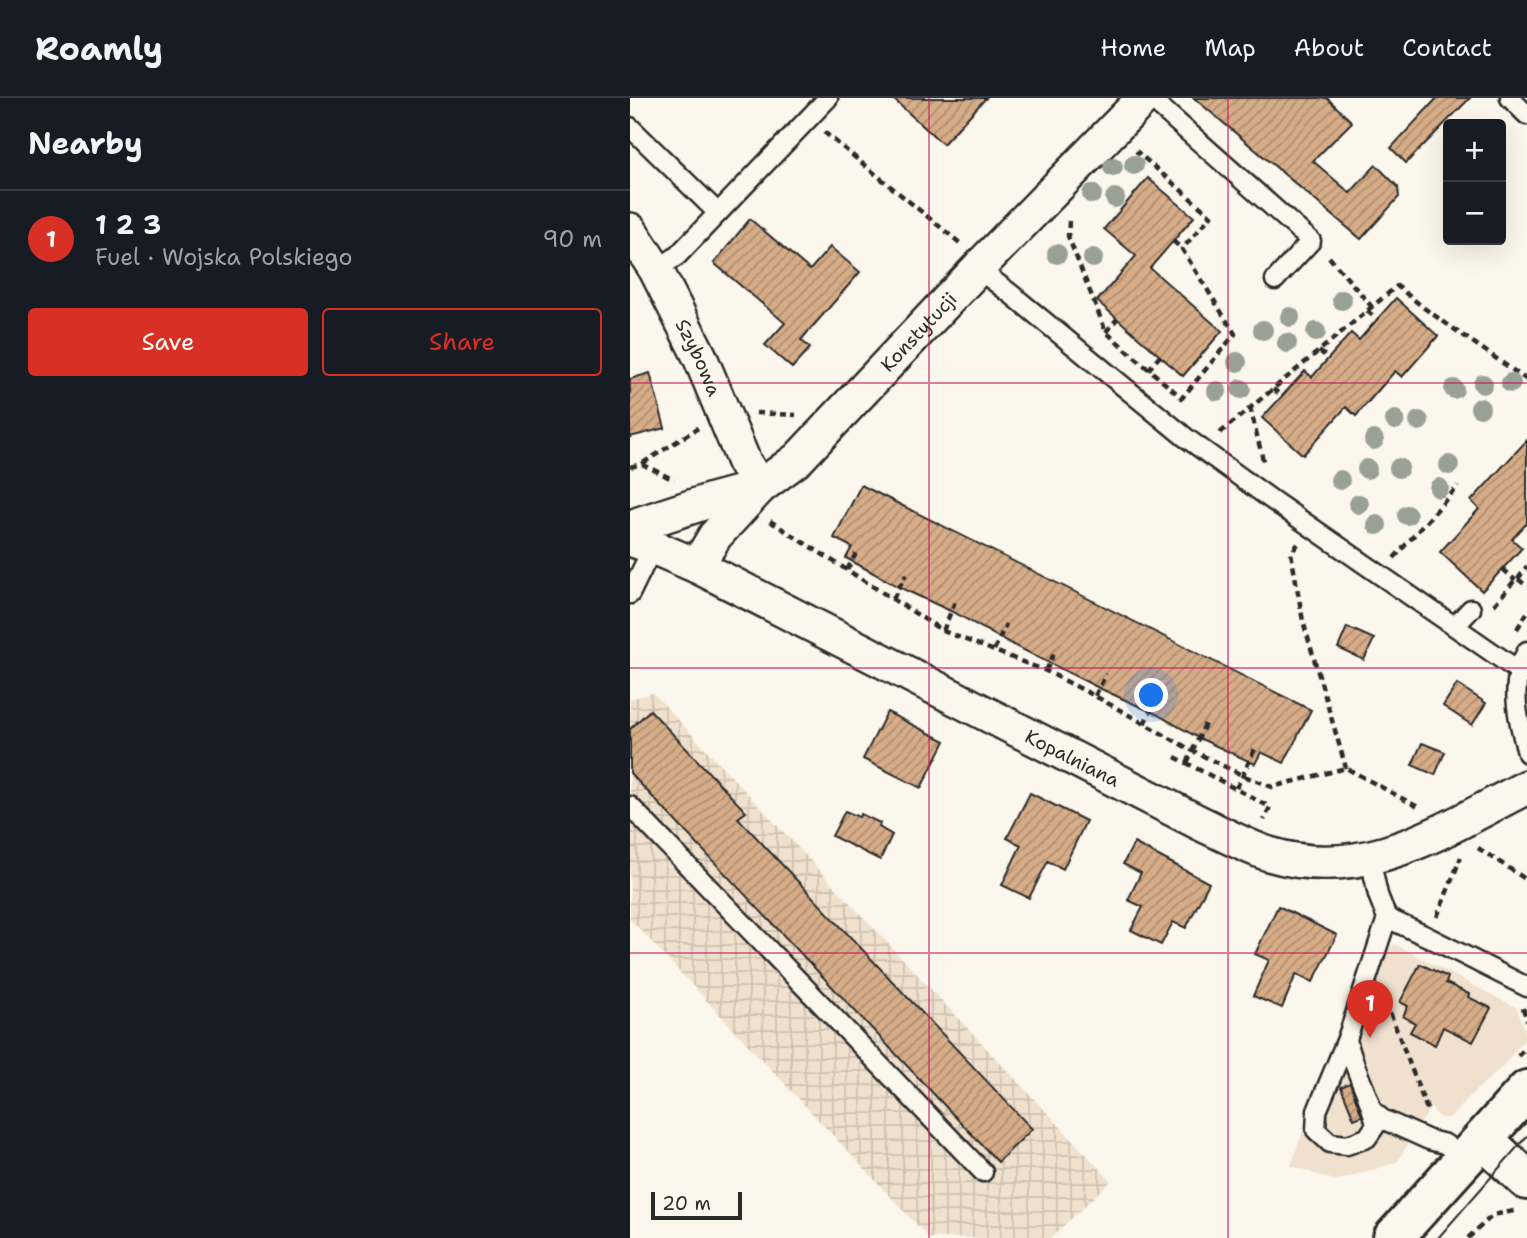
<!DOCTYPE html>
<html lang="en">
<head>
<meta charset="utf-8">
<style>
  body { margin:0; font-family:"Shantell Sans",sans-serif; background:#242831; color:#f1f3f6 }
  .controls { position:absolute; right:21px; top:21px; display:grid; overflow:hidden; border-radius:7px; box-shadow:0 7px 28px #0002 }
  .controls button { width:63px; height:63px; display:grid; place-items:center; padding:0; border:0; border-bottom:2px solid #363941; background:#171b24; color:#f1f3f6; font:35px sans-serif }
  .scale { position:absolute; left:21px; bottom:18px; width:91px; box-sizing:border-box; padding-left:7px; border:4px solid #2b2b2b; border-top:0; font-size:19px; line-height:24px; white-space:nowrap; color:#2b2b2b; -webkit-text-stroke:5px #fbf7ec; paint-order:stroke }
  .you { position:absolute; left:522px; top:598px; width:24px; height:24px; margin:-18px; border:5px solid #fff; border-radius:50%; background:#1a73e8; box-shadow:0 0 0 10px #1a73e833 }
  .badge { display:grid; place-items:center; width:46px; height:46px; border-radius:50%; background:#d93025; color:#fff; font-size:23px; font-weight:700 }
  .pin { position:absolute; translate:-50% -58px; filter:drop-shadow(0 2px 4px #0008) }
  .pin::after { content:''; position:absolute; top:37px; width:24px; height:21px; background:inherit; clip-path:polygon(0 0,100% 0,50% 100%) }
  .list { margin:0; padding:0; list-style:none }
  h2 { display:flex; justify-content:space-between; align-items:center; height:91px; margin:0; padding:0 28px; font-size:30px }
  h2 small { font-size:23px; font-weight:400; color:#9ea1a6 }
  .list li { display:grid; grid-template-columns:46px 1fr auto; gap:21px; align-items:center; box-sizing:border-box; height:98px; padding:0 28px; border-top:2px solid #363941 }
  .list b { display:block; font-size:26px; white-space:nowrap }
  .list p { margin:0; font-size:23px; white-space:nowrap; color:#9ea1a6 }
  .list em { font-size:23px; font-style:normal; color:#9ea1a6 }
  .actions { display:flex; gap:14px; padding:21px 28px }
  .actions a { flex:1; padding:16px 0; border:2px solid #d93025; border-radius:7px; text-align:center; font-size:24px; color:#d93025 }
  .actions .main { background:#d93025; color:#fff }
  .map { position:relative; flex:none; width:897px; height:1140px; overflow:hidden }
  header { display:flex; align-items:center; gap:42px; box-sizing:border-box; height:98px; padding:0 35px; background:#171b24; border-bottom:2px solid #363941 }
  header strong { font-size:33px }
  nav { display:flex; gap:38px; margin-inline-start:auto; font-size:24px }
  main { display:flex }
  aside { flex:1; background:#171b24 }
  .map>svg:first-child { display:block }
  .built { fill:#f0e1ce }
  .industrial { fill:url(#industrial-grid) }
  .building { fill:url(#building-hatch); stroke:#2b2b2b; stroke-width:2 }
  .lines { fill:none; stroke-linecap:round; stroke-linejoin:round }
  .lane-casing { stroke:#2b2b2b; stroke-width:23 }
  .street-casing { stroke:#2b2b2b; stroke-width:38 }
  .secondary-casing { stroke:#2b2b2b; stroke-width:44 }
  .path { stroke:#2b2b2b; stroke-width:4.5; stroke-dasharray:7 5; stroke-linecap:butt }
  .lane { stroke:#fbf7ec; stroke-width:18 }
  .street { stroke:#fbf7ec; stroke-width:33 }
  .secondary { stroke:#fbf7ec; stroke-width:38 }
  .tram { stroke:#2b2b2b; stroke-width:2 }
  .tree { fill:#99a094 }
  .grid { fill:none; stroke:#c2185b; stroke-width:2; stroke-opacity:0.55 }
  .labels { text-anchor:middle; dominant-baseline:central; stroke-width:5; stroke-linejoin:round; paint-order:stroke }
  .street-label { font-size:19px; fill:#2b2b2b; stroke:#fbf7ec }
</style>
</head>
<body>
<header>
<strong>Roamly</strong>
<nav><a>Home</a><a>Map</a><a>About</a><a>Contact</a></nav>
</header>
<main>
<aside>
<h2>Nearby<small></small></h2>
<ul class="list">
<li><span class="badge">1</span><div><b>1 2 3</b><p>Fuel · Wojska Polskiego</p></div><em>90 m</em></li>
</ul>
<div class="actions"><a class="main">Save</a><a>Share</a></div>
</aside>
<div class="map">
<svg width="897" height="1140" viewBox="0 0 897 1140">
  <defs>
    <pattern id="industrial-grid" width="8" height="8" patternUnits="userSpaceOnUse" patternTransform="scale(1.75)"><rect width="8" height="8" fill="#f0e1ce"/><path d="M0 4h8M4 0v8" fill="none" stroke="#cec1b1"/></pattern>
    <pattern id="building-hatch" width="6" height="6" patternUnits="userSpaceOnUse" patternTransform="scale(1.75)"><rect width="6" height="6" fill="#d7ad88"/><path d="M-1 1l2-2M0 6l6-6M5 7l2-2" fill="none" stroke="#af8d6f"/></pattern>
  </defs>
  <rect width="100%" height="100%" fill="#fbf7ec"/>
  <filter id="ink" filterUnits="userSpaceOnUse"><feTurbulence type="fractalNoise" baseFrequency=".0143" numOctaves="2"/><feDisplacementMap in="SourceGraphic" scale="14" xChannelSelector="R" yChannelSelector="G"/><feConvolveMatrix kernelMatrix="1 2 1 2 8 2 1 2 1" color-interpolation-filters="sRGB"/></filter>
  <g filter="url(#ink)">
    <!-- built -->
    <polygon class="built" points="764,846 887,910 897,938 872,969 842,996 821,1019 814,1021 809,1019 801,1009 767,1064 706,1083 661,1068 730,865 751,873 757,855"/>
    <!-- industrial -->
    <polygon class="industrial" points="23,595 481,1083 421,1140 299,1140 0,821 0,601"/>
    <!-- building -->
    <g class="building">
      <polygon points="262,0 356,0 313,46"/>
      <polygon points="564,0 697,0 722,24 683,63 720,95 746,67 768,89 769,99 731,141"/>
      <polygon points="807,0 840,0 776,65 761,50"/>
      <polygon points="518,80 564,119 520,170 592,233 553,278 467,203 506,158 474,131"/>
      <polygon points="120,121 180,172 200,149 230,174 171,242 180,250 162,270 135,247 155,225 84,165"/>
      <polygon points="766,200 808,238 772,279 765,273 726,318 716,309 673,357 632,320 675,273 682,279 721,235 729,242"/>
      <polygon points="20,275 35,330 0,339 0,281"/>
      <polygon points="897,342 897,425 882,441 892,450 852,493 810,454 849,411 841,403"/>
      <polygon points="231,387 681,612 654,665 631,654 625,666 569,640 526,616 469,590 370,540 327,516 269,489 216,460 222,449 204,440"/>
      <polygon points="717,529 744,541 734,562 708,550"/>
      <polygon points="827,586 856,605 842,627 813,608"/>
      <polygon points="20,612 116,714 108,720 402,1031 368,1064 0,675 0,631"/>
      <polygon points="257,614 315,643 291,690 233,661"/>
      <polygon points="792,645 815,654 805,677 782,667"/>
      <polygon points="400,695 456,723 433,771 418,763 399,800 372,787 391,747 377,740"/>
      <polygon points="215,713 229,719 231,716 250,725 249,729 262,737 250,762 202,738"/>
      <polygon points="504,745 579,785 556,830 543,824 531,847 501,832 513,809 498,802 511,775 493,766"/>
      <polygon points="648,808 707,837 683,884 666,876 652,910 623,898 639,862 625,856"/>
      <polygon points="790,866 818,879 816,885 839,896 838,899 861,910 843,944 813,929 805,947 780,934 785,925 773,918 778,908 770,904"/>
      <polygon points="720,985 732,1018 724,1021 711,989"/>
    </g>
    <g class="lines">
      <defs>
        <g id="lane">
          <polyline points="520,0 681,143 645,182"/>
          <polyline points="880,0 897,17"/>
          <polyline points="0,29 88,115"/>
          <polyline points="348,171 381,196 555,339 642,402 889,573"/>
          <polyline points="26,172 47,158 198,0"/>
          <polyline points="0,496 23,449"/>
          <polyline points="825,528 841,511"/>
          <path d="M897 553C894 559 890 566 889 573 882 601 890 628 897 655"/>
          <polyline points="0,708 353,1074"/>
          <polyline points="757,820 798,839 897,889"/>
          <path d="M717 941C723 971 740 997 746 1027L737 1040 717 1047 700 1045 686 1032 687 1013 717 941 757 820 748 797 740 760"/>
          <polyline points="743,1013 752,1021 799,1042 815,1046 834,1062"/>
        </g>
        <g id="street">
          <path id="s1" d="M0 132 26 172 70 259 114 364 130 389"/>
          <polyline points="0,435 9,426 82,402 130,389"/>
          <path id="s2" d="M0 441 23 449 67 468 570 725C593 736 615 748 639 756 737 786 815 730 897 689"/>
          <path id="s3" d="M67 468 85 438 130 389 168 361 354 164 514 0"/>
        </g>
        <g id="secondary">
          <polyline points="853,1041 897,1082"/>
          <polyline points="763,1140 897,992"/>
        </g>
      </defs>
      <!-- lane casing -->
      <use href="#lane" class="lane-casing"/>
      <!-- street casing -->
      <use href="#street" class="street-casing"/>
      <!-- secondary casing -->
      <use href="#secondary" class="secondary-casing"/>
      <!-- path -->
      <g class="path">
        <polyline points="194,34 331,146"/>
        <polyline points="439,123 438,138 476,234 552,300 605,236 552,151 581,118 506,53"/>
        <polyline points="543,143 552,151"/>
        <polyline points="699,159 742,209"/>
        <polyline points="737,213 747,221"/>
        <polyline points="476,234 487,221"/>
        <polyline points="689,253 698,260"/>
        <polyline points="518,272 530,258"/>
        <polyline points="643,291 652,298"/>
        <polyline points="620,309 634,366"/>
        <polyline points="126,315 166,317"/>
        <polyline points="590,335 767,188 794,210 897,282"/>
        <polyline points="13,365 68,330"/>
        <polyline points="0,369 12,366 44,382"/>
        <polyline points="140,423 313,533 416,573 465,598 563,653 614,678 642,689 716,670 790,710"/>
        <polyline points="668,446 661,455 673,523 716,670"/>
        <polyline points="764,460 828,388"/>
        <polyline points="873,471 885,482"/>
        <polyline points="217,472 228,452"/>
        <polyline points="888,481 897,468"/>
        <polyline points="263,501 276,476"/>
        <polyline points="864,507 885,482 888,481 897,488"/>
        <polyline points="887,531 897,515"/>
        <polyline points="313,533 326,501"/>
        <polyline points="364,552 376,526"/>
        <polyline points="416,573 426,551"/>
        <polyline points="465,598 476,576"/>
        <polyline points="514,626 526,601"/>
        <polyline points="545,659 640,709 634,722"/>
        <polyline points="557,665 575,626"/>
        <path d="M606 690C614 677 618 664 625 651"/>
        <polyline points="848,750 897,782"/>
        <polyline points="807,819 831,759"/>
        <polyline points="756,904 798,1014"/>
        <polyline points="893,910 897,923"/>
        <polyline points="888,958 897,948"/>
        <polyline points="838,1140 863,1117 884,1113"/>
      </g>
      <!-- lane -->
      <use href="#lane" class="lane"/>
      <!-- street -->
      <use href="#street" class="street"/>
      <!-- secondary -->
      <use href="#secondary" class="secondary"/>
      <!-- tram -->
      <polyline class="tram" points="808,1140 897,1038"/>
    </g>
    <!-- trees -->
    <g class="tree">
      <circle cx="504" cy="67" r="10"/>
      <circle cx="483" cy="69" r="10"/>
      <circle cx="462" cy="96" r="10"/>
      <circle cx="485" cy="100" r="10"/>
      <circle cx="427" cy="156" r="10"/>
      <circle cx="463" cy="160" r="10"/>
      <circle cx="712" cy="202" r="10"/>
      <circle cx="660" cy="219" r="10"/>
      <circle cx="633" cy="232" r="10"/>
      <circle cx="686" cy="234" r="10"/>
      <circle cx="657" cy="245" r="10"/>
      <circle cx="607" cy="264" r="10"/>
      <circle cx="881" cy="285" r="10"/>
      <circle cx="853" cy="286" r="10"/>
      <circle cx="611" cy="291" r="10"/>
      <circle cx="824" cy="291" r="10"/>
      <circle cx="587" cy="293" r="10"/>
      <circle cx="850" cy="310" r="10"/>
      <circle cx="765" cy="322" r="10"/>
      <circle cx="789" cy="323" r="10"/>
      <circle cx="744" cy="342" r="10"/>
      <circle cx="819" cy="367" r="10"/>
      <circle cx="769" cy="370" r="10"/>
      <circle cx="737" cy="371" r="10"/>
      <circle cx="710" cy="382" r="10"/>
      <circle cx="809" cy="390" r="10"/>
      <circle cx="729" cy="406" r="10"/>
      <circle cx="777" cy="417" r="10"/>
      <circle cx="747" cy="427" r="10"/>
    </g>
  </g>
  <!-- grid -->
  <path class="grid" d="M299 0V1140M598 0V1140M0 285H897M0 570H897M0 855H897"/>
  <g class="labels">
    <!-- street labels -->
    <g class="street-label">
      <text stroke="none"><textPath href="#s3" startOffset="324">Konstytucji</textPath></text>
      <text stroke="none"><textPath href="#s1" startOffset="145">Szybowa</textPath></text>
      <text stroke="none"><textPath href="#s2" startOffset="494">Kopalniana</textPath></text>
    </g>
  </g>
</svg>
<div class="controls">
<button>+</button>
<button>−</button>
</div>
<div class="scale">20 m</div>
<div class="you"></div>
<div class="pin badge" style="left:740px;top:940px">1</div>
</div>
</main>
</body>
</html>
